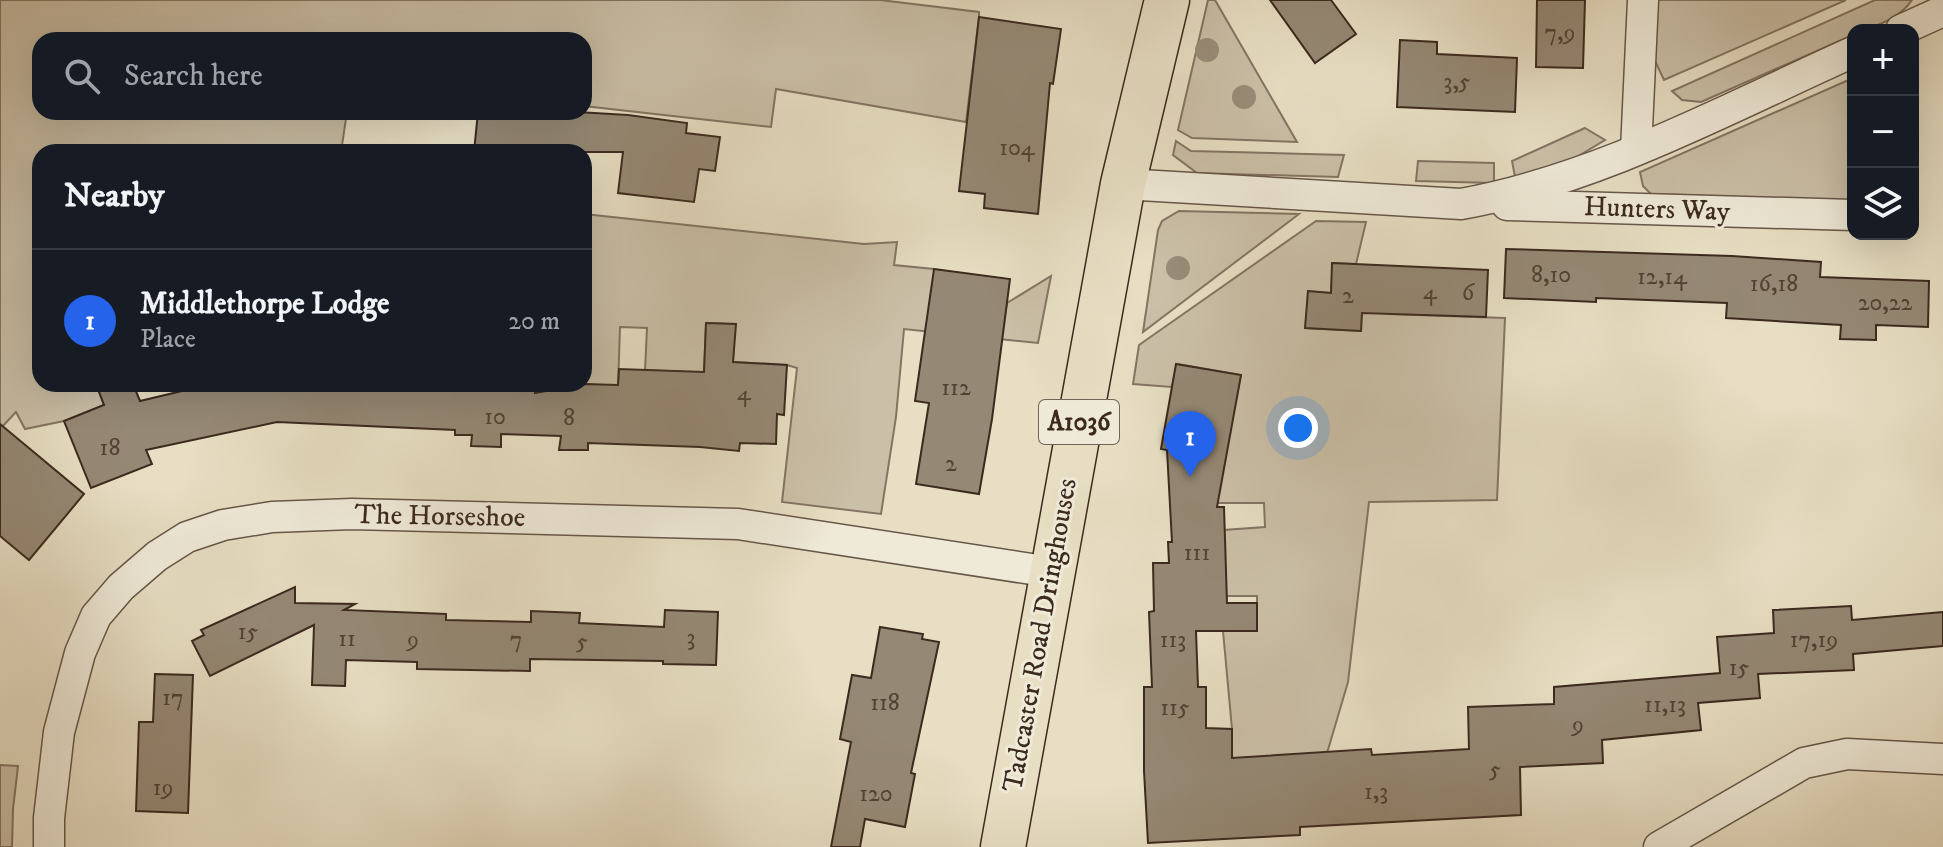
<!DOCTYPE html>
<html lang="en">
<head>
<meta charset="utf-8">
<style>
  body { margin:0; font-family:"IM FELL DW Pica",serif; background:#20242c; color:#f1f3f6 }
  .controls { position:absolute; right:24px; top:24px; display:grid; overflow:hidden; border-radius:16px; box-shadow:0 8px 32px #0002 }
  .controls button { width:72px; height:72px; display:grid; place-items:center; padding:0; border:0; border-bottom:2px solid #363941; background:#171b24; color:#f1f3f6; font:40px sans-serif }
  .you { position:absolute; left:1298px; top:428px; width:28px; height:28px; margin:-20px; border:6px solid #fff; border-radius:50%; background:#1a73e8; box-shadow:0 0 0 12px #1a73e833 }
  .badge { display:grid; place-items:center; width:52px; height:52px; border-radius:50%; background:#2563eb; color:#fff; font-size:26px; font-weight:700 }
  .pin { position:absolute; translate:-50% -66px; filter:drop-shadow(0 2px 4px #0008) }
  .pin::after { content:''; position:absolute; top:42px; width:28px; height:24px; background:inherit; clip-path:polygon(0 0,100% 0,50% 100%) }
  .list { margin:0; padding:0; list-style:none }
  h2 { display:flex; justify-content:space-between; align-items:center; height:104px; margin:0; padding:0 32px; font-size:34px }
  h2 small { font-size:26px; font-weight:400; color:#9ea1a6 }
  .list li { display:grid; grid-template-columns:52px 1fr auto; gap:24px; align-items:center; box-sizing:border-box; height:144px; padding:0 32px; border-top:2px solid #363941 }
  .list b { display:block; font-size:30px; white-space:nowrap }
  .list p { margin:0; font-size:26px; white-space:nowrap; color:#9ea1a6 }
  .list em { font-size:26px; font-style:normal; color:#9ea1a6 }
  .icon { flex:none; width:44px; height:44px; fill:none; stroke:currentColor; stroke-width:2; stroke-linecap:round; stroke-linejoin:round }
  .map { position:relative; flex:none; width:1943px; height:847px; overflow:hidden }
  .search { position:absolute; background:#171b24; box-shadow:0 8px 32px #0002; left:32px; top:32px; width:560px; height:88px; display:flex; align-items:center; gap:20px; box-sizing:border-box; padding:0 28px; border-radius:24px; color:#9ea1a6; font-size:30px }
  .panel { position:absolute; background:#171b24; box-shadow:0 8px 32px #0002; left:32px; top:144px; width:560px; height:248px; border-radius:24px }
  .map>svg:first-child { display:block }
  .green { fill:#cabfa7; stroke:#837463; stroke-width:2 }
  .building { fill:#958874; stroke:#3c2a1f; stroke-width:2 }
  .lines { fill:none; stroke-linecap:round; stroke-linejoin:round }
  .minor-casing { stroke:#675748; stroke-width:33 }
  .primary-casing { stroke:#3c2a1f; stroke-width:47 }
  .minor { stroke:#efead8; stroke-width:30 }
  .primary { stroke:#e7dec3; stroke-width:44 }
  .tree { fill:#988c78 }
  .labels { text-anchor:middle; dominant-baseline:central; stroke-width:6; stroke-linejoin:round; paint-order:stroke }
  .number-label { font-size:24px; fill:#524234 }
  .shield { fill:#efead8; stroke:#726456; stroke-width:2 }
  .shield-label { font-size:26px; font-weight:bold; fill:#3c2a1f }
  .street-label { font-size:28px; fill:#3c2a1f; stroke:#efead8 }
</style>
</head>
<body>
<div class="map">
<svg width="1943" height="847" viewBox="0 0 1943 847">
  <rect width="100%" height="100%" fill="#e7dec3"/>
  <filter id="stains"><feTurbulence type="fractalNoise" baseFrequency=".0025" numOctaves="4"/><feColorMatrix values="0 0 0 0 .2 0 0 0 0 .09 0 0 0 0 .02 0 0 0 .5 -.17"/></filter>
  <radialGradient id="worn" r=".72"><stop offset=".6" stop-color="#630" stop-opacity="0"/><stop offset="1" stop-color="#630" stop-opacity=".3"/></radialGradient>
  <!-- green -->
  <g class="green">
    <polygon points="0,0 880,0 979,12 979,17 966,122 776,89 771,127 584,106 584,40 40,40 40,112 347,112 341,152 40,152 40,384 96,384 104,405 64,421 25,429 16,412 0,429"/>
    <polygon points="1208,0 1215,0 1297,142 1192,138 1178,130"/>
    <polygon points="1653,0 1846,0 1664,80 1655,61"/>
    <path d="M1875 0H1912C1901 17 1873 30 1853 30V35L1701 102 1682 100 1672 91Z"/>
    <polygon points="1853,78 1853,201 1651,194 1643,186 1640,172"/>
    <polygon points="1585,128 1605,140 1575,158 1515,177 1512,161"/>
    <polygon points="1176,141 1191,151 1344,155 1338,177 1197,173 1173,155"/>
    <polygon points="1418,161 1494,163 1494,183 1416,181"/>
    <polygon points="1179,211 1299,214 1143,332 1158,230 1162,221"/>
    <polygon points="584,214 864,244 897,242 894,265 934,269 1003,327 1007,303 1051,276 1038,343 904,329 896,417 881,514 782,502 797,368 787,365 733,362 735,324 706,323 704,373 645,370 647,328 620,327 618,387 584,384"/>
    <polygon points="1316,221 1366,222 1356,264 1333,263 1331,293 1308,291 1306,328 1360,331 1363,299 1388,314 1505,318 1497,500 1369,502 1348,682 1325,760 1232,760 1232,729 1223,631 1257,631 1257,596 1226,596 1224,530 1265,527 1264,503 1215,503 1241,375 1177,364 1172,387 1133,384 1139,345"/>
    <polygon points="0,765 18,766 13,809 12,847 0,847"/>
  </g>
  <!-- building -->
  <g class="building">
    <polygon points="1270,0 1331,0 1356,34 1315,63"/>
    <polygon points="1537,0 1585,0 1583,68 1536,67"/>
    <polygon points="979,17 1061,29 1053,84 1050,83 1038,214 984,208 985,194 959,191"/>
    <polygon points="1400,40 1437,42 1437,54 1517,58 1515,112 1397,107"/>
    <polygon points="478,112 577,112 628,115 687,123 686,133 720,137 715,171 699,169 694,202 618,193 623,152 474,152"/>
    <polygon points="1506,249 1732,256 1821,262 1820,277 1929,281 1928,327 1876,325 1876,340 1840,339 1841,325 1726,318 1727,303 1596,298 1596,302 1504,298"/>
    <polygon points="1332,263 1488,270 1486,317 1362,313 1361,331 1305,328 1308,291 1331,293"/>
    <polygon points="934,269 1010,279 992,419 979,494 916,484 929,403 915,401"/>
    <polygon points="706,323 736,324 733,362 787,365 784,415 777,414 776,444 740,443 739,451 700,447 588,443 588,450 559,450 561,436 501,434 501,447 471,446 472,435 455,435 455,430 277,422 146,450 152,464 91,488 64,421 104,405 96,384 133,384 140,401 211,384 438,384 535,389 535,393 584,384 618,385 619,369 704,372"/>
    <polygon points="1176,364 1241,375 1217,507 1224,507 1227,603 1257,603 1257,631 1196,631 1198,687 1206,687 1206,728 1232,729 1232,758 1371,749 1372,755 1469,749 1468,707 1554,704 1554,687 1720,673 1717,637 1774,633 1773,610 1851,606 1852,620 1943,612 1943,646 1853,654 1854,670 1758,674 1760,698 1698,703 1701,730 1602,740 1603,763 1520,767 1521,815 1300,827 1300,835 1148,843 1144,771 1144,687 1152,687 1149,612 1154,611 1153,563 1169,563 1168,542 1172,542 1167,450 1161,449"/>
    <polygon points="0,424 84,494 29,560 0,536"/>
    <polygon points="295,587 295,603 355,604 344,610 446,614 446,620 531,622 531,611 555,612 580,613 579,623 664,627 665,610 718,612 716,665 663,664 663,661 530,659 530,671 417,669 417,662 346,660 345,686 312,685 314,625 210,676 192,641 204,635 201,630"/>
    <polygon points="880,627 923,634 922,639 939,642 911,773 915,774 905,827 865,819 860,847 831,847 851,742 840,739 852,675 871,678"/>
    <polygon points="155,674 193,675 188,813 136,811 139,722 153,722"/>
  </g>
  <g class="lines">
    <defs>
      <g id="minor">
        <polyline points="1901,30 1943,11"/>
        <polyline points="1636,150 1643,0"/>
        <path d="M1123 184 1461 204C1599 179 1726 109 1853 52"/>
        <polyline points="1507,205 1853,215"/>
        <polyline points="49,847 49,818 59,732 80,653 96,616 121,587 157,556 187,537 223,525 272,517 352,514 738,524 1051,572"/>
        <polyline points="1659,847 1804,763 1847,754 1943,759"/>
      </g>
      <polyline id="primary" points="1003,847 1123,184 1167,0"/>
    </defs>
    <!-- minor casing -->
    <use href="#minor" class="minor-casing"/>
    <!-- primary casing -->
    <use href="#primary" class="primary-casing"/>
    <!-- minor -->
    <use href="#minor" class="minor"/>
    <!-- primary -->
    <use href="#primary" class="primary"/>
  </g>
  <!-- trees -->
  <g class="tree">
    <circle cx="1207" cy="50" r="12"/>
    <circle cx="1244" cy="97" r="12"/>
    <circle cx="1178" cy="268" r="12"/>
  </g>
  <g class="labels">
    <!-- number labels -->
    <g class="number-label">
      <text x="1560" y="33">7,9</text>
      <text x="1457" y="82">3,5</text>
      <text x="1017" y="148">104</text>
      <text x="1551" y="275">8,10</text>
      <text x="1662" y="277">12,14</text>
      <text x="1774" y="284">16,18</text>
      <text x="1430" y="292">4</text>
      <text x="1468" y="293">6</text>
      <text x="1348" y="296">2</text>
      <text x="1885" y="303">20,22</text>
      <text x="956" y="388">112</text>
      <text x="744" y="393">4</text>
      <text x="495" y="417">10</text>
      <text x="569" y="418">8</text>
      <text x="110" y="448">18</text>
      <text x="951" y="464">2</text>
      <text x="1197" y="553">111</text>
      <text x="248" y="632">15</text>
      <text x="691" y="638">3</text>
      <text x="347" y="639">11</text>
      <text x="413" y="640">9</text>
      <text x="516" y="640">7</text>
      <text x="1173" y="640">113</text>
      <text x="1814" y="640">17,19</text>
      <text x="582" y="642">5</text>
      <text x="1739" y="668">15</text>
      <text x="173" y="698">17</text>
      <text x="885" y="703">118</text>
      <text x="1665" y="705">11,13</text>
      <text x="1175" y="708">115</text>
      <text x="1578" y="725">9</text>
      <text x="1495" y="770">5</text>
      <text x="163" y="788">19</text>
      <text x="1376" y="792">1,3</text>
      <text x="876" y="794">120</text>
    </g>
    <!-- shield labels -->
    <rect class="shield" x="1039" y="400" width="80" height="44" rx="6"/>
    <g class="shield-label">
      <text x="1079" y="422">A1036</text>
    </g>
    <!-- street labels -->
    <g class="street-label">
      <text transform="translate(1657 209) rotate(2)">Hunters Way</text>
      <text transform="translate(440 516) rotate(1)">The Horseshoe</text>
      <text transform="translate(1040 635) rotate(-80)">Tadcaster Road Dringhouses</text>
    </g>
  </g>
  <rect width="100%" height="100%" filter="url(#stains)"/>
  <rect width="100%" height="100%" fill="url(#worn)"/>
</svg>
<div class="controls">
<button>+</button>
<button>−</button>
<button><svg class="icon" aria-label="layers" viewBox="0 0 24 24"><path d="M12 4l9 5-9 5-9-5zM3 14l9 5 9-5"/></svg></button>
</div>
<div class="you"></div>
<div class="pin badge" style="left:1190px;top:477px">1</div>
<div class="search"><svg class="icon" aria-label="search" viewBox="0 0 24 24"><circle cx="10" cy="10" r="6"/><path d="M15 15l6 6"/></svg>Search here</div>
<section class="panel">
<h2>Nearby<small></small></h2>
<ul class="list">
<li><span class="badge">1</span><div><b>Middlethorpe Lodge</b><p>Place</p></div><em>20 m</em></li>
</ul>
</section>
</div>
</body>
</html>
